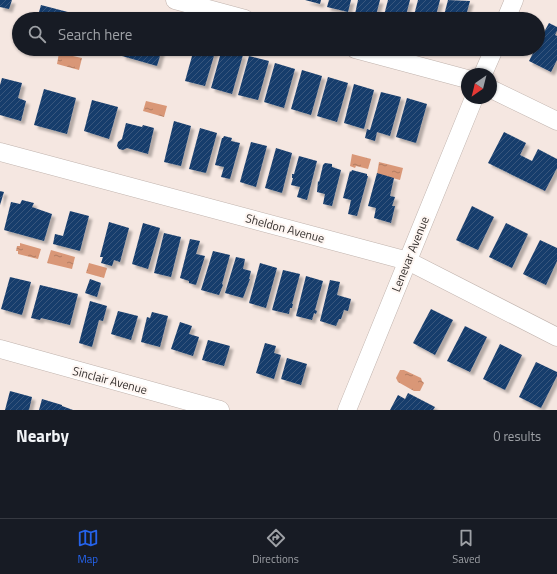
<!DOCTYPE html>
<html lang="en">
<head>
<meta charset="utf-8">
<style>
  body { margin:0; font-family:"Titillium Web",sans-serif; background:#242831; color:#f1f3f6 }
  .compass { position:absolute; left:461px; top:68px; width:36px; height:36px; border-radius:50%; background:#171b24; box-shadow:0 1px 3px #0004; rotate:215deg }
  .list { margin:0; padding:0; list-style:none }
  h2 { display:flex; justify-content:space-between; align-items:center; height:52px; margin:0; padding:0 16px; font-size:17px }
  h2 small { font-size:13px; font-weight:400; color:#9ea1a6 }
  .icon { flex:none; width:22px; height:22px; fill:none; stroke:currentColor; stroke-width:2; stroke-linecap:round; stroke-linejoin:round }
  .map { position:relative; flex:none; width:557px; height:410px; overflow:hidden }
  .search { position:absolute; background:#171b24; box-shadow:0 1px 3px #0004; left:12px; right:12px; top:12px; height:44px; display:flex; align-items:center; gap:10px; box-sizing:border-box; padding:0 14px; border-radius:22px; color:#9ea1a6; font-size:15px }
  .sheet { height:108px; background:#171b24 }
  nav { display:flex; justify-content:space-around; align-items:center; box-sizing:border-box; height:56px; border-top:1px solid #363941; background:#171b24; font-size:11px; color:#9ea1a6 }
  nav a { display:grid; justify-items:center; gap:2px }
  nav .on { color:#2563eb }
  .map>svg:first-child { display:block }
  .water { fill:url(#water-ripples) }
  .building { fill:url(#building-hatch); filter:url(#shadow) }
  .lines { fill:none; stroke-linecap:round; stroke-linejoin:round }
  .street-casing { stroke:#c0b3ad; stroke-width:19 }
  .street { stroke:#fff; stroke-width:18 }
  .labels { text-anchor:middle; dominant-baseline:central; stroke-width:4; stroke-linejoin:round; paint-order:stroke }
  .street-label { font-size:12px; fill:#342f2d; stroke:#fef6f2 }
</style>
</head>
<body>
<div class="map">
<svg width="557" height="410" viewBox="0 0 557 410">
  <defs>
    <pattern id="water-ripples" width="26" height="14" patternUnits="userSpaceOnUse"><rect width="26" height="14" fill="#d99777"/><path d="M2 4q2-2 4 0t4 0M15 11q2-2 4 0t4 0" fill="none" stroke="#b17c62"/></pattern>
    <pattern id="building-hatch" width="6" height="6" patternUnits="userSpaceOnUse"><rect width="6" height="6" fill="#173d6c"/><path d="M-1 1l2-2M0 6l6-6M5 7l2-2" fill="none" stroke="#39577d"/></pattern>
    <filter id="shadow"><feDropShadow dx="3.5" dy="3.5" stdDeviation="1" flood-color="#0004"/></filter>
  </defs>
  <rect width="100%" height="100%" fill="#f5e7e1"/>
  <!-- water -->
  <g class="water">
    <polygon points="59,53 82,58 79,70 57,64"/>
    <polygon points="146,101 167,106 164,117 143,111"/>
    <polygon points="352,154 371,159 368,169 356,166 355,168 350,166"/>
    <polygon points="379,162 403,168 400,180 377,174"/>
    <polygon points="20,243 41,249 38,259 18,254 18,251 16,251 17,246 20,246"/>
    <polygon points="51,250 75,257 72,269 47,263"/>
    <polygon points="89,263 107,268 104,278 86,273"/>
    <polygon points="400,370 404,370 421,378 422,381 424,383 420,391 414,391 398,382 396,378"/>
  </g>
  <!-- building -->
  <g class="building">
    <polygon points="0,0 12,0 9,9 0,7"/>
    <polygon points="305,0 321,0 320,4"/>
    <polygon points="329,0 351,0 348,12 327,7"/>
    <polygon points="358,0 380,0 375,19 355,14"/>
    <polygon points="388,0 410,0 405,19 383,19"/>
    <polygon points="418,0 440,0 435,19 413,19"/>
    <polygon points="448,0 470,1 465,19 443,19"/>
    <polygon points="41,5 87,17 87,19 37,19"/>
    <polygon points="549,23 557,27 557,31 555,35 557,36 557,60 551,72 529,61 535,49 538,49 538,43"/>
    <polygon points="124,49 162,49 157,66 122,56"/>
    <polygon points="194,49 216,49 205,86 185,81"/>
    <polygon points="222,49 243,55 232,94 211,88"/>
    <polygon points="249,56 269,61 258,100 238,95"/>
    <polygon points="275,63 295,69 284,108 264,102"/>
    <polygon points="302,70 322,76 311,115 291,109"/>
    <polygon points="328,77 348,83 337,122 317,116"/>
    <polygon points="2,78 22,83 18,98 26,101 21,121 0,115 0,85"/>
    <polygon points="354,84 374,90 364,129 344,123"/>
    <polygon points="44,89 76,98 67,134 34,125"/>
    <polygon points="381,92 401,97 390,136 377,132 375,141 365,138 367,129 370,130"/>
    <polygon points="407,98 427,104 416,143 396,137"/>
    <polygon points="92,100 118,107 109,139 84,131"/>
    <polygon points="174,121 191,126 181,166 164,162"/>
    <polygon points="126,123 142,127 143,125 154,128 148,154 127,148 123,150 119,149 117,146 118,142 122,139"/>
    <polygon points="200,128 217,133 206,173 189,169"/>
    <polygon points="504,132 526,143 520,155 532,161 538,149 557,159 557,168 545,191 488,163"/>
    <polygon points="224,136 232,138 231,141 240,143 230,179 221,177 224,167 215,165 222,138 223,138"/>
    <polygon points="251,142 267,146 256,187 240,182"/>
    <polygon points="276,148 292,153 282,193 265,188"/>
    <polygon points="299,156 317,161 307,200 297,197 300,187 291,185 293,178 292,178 292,174 294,174"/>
    <polygon points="325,163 332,164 332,167 341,170 332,206 323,204 325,194 317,192 318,181 319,182 323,165"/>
    <polygon points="352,170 367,174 367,176 368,176 357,216 348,214 351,200 343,198 350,171 351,172"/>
    <polygon points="377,173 394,178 390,196 395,197 392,206 395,206 391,223 374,218 376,208 368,206"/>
    <polygon points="0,191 4,192 0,205"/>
    <polygon points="22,200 34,203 32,207 52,214 44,241 4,230 11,202 20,204"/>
    <polygon points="472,206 494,217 478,250 456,240"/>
    <polygon points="70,211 89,216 80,251 53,244 55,234 63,236"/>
    <polygon points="109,222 129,228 120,262 114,260 112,266 101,263 103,257 100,257"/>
    <polygon points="143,223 160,228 148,269 132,264"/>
    <polygon points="506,223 528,234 512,268 489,257"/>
    <polygon points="164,233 181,237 171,277 154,273"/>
    <polygon points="190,239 200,241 196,254 205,256 196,285 189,283 189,281 180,278"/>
    <polygon points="540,240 557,248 557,261 546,285 523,274"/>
    <polygon points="213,251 230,255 222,284 223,285 219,295 201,290"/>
    <polygon points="236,257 245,259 243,269 251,271 249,279 250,279 243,298 225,293"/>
    <polygon points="260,263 277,268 266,308 249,303"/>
    <polygon points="283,270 300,274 292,304 293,304 292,308 290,308 289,314 272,310"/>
    <polygon points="306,276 323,281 315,310 317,311 316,314 314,313 312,320 296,316"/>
    <polygon points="10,277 31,282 22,315 1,309"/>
    <polygon points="90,279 101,283 97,297 85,293"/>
    <polygon points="330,280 340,282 337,295 351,299 348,311 344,310 341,319 339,319 336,326 320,321"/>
    <polygon points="40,285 78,294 70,325 41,318 40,320 31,318"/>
    <polygon points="90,301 107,306 103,321 99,320 92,347 79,343"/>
    <polygon points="431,309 453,320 435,355 413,343"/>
    <polygon points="118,311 138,316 131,340 111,334"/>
    <polygon points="152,312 168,316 160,347 141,342 147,317 150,318"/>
    <polygon points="180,322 192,326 189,334 199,337 193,356 171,349"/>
    <polygon points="465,326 487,337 470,372 447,361"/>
    <polygon points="208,340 230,346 224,366 202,360"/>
    <polygon points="265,343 276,346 274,353 281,355 274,379 256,373"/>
    <polygon points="500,344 522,355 505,390 483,379"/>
    <polygon points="287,358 307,364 301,385 281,379"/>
    <polygon points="536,362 557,372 557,376 541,408 519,397"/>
    <polygon points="10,391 32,397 29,410 5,410"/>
    <polygon points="408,393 435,407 433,410 390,410 398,395 405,399"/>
    <polygon points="42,399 62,405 62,406 73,410 39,410"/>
  </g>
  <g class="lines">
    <defs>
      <g id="street">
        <polyline points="175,0 245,19"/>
        <polyline points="506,19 514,0"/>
        <polyline points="355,49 467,79"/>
        <polyline points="483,74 494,49"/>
        <polyline points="491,89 557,121"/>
        <polyline points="0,152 408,261 557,337"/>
        <polyline points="0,349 220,410"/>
        <polyline points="347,410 474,98"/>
      </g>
    </defs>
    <!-- street casing -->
    <use href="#street" class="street-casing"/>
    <!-- street -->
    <use href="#street" class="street"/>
  </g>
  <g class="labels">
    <!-- street labels -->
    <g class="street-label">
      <text transform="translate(285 228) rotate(15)">Sheldon Avenue</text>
      <text transform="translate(410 254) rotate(-68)">Lenevar Avenue</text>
      <text transform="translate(110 380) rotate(15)">Sinclair Avenue</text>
    </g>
  </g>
</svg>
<svg class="compass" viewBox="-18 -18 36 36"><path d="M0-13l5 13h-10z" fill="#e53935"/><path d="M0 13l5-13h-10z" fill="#9ea1a6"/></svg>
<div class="search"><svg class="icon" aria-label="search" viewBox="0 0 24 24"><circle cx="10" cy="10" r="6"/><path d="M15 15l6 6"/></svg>Search here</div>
</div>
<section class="sheet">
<h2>Nearby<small>0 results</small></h2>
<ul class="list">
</ul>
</section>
<nav>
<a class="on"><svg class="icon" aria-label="map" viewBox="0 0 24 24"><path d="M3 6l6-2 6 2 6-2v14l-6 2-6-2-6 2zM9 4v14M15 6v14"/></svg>Map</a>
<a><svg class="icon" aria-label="directions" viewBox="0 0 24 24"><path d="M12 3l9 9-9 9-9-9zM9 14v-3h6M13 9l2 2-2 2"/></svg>Directions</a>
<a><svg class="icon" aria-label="saved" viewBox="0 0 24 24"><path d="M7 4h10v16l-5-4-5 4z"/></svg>Saved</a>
</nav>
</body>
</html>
